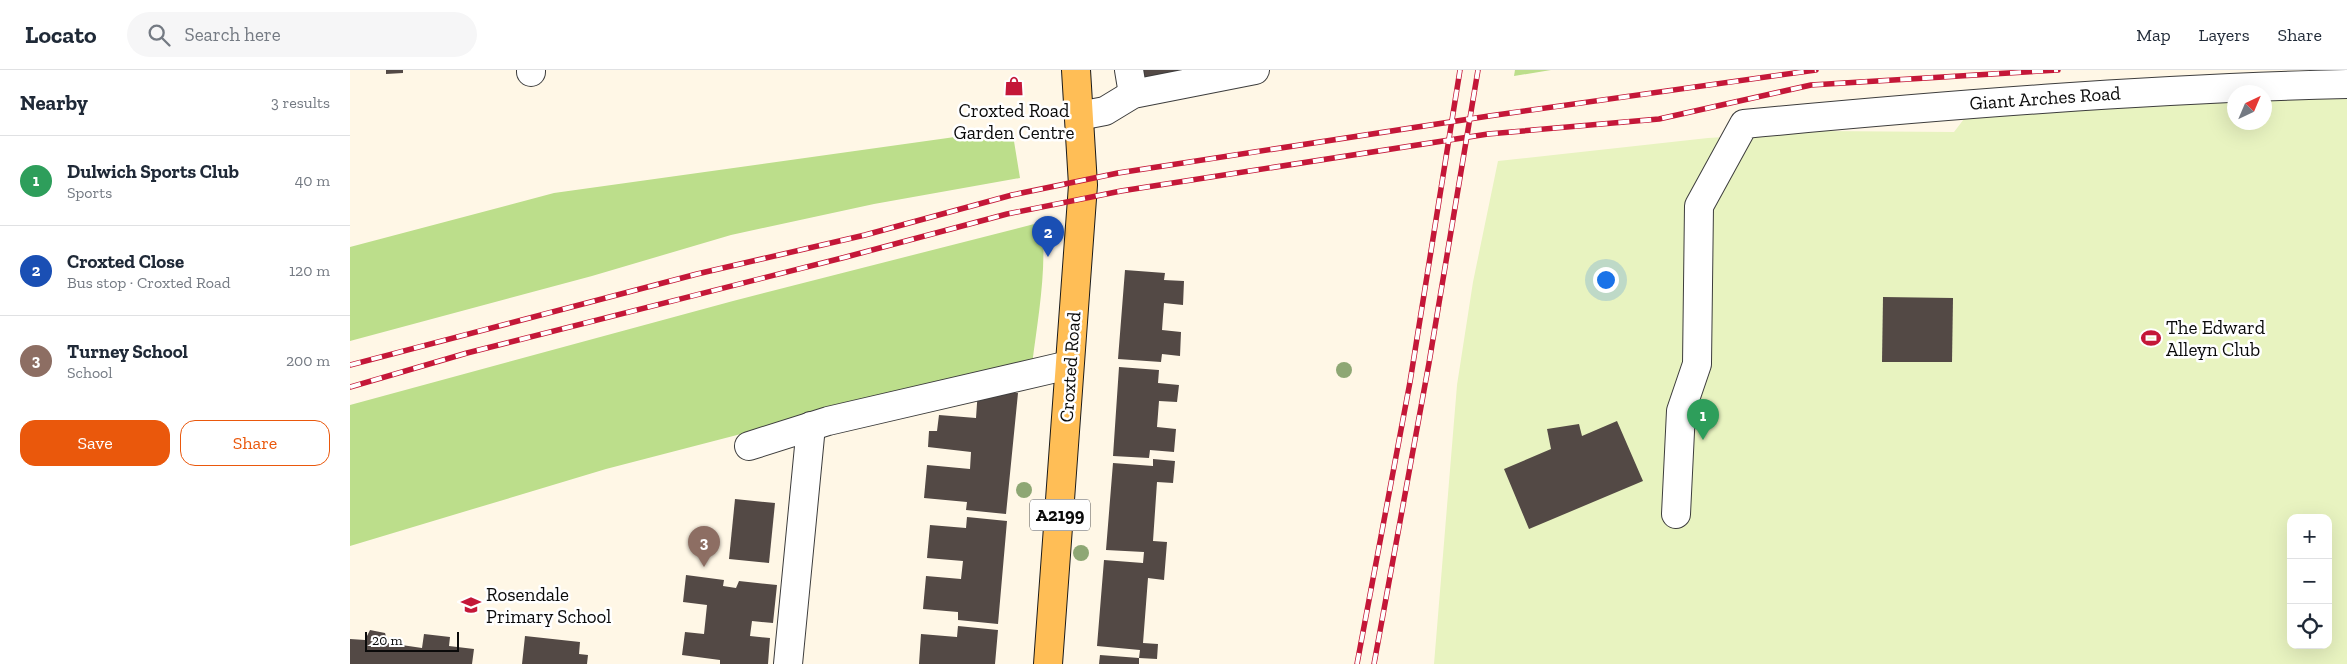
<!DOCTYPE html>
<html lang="en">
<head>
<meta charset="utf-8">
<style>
  body { margin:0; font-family:"Zilla Slab",serif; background:#f6f6f7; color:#1f2937 }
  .controls { position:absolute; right:15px; bottom:15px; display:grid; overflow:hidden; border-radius:10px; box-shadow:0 5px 20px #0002 }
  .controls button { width:45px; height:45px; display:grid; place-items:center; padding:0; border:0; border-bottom:1px solid #e0e1e3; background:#fff; color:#1f2937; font:25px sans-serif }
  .compass { position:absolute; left:1877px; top:15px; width:45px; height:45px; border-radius:50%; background:#fff; box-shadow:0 5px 20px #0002; rotate:44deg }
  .scale { position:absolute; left:15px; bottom:12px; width:94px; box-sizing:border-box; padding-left:5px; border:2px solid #0a0a0a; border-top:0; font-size:14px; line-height:18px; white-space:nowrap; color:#0a0a0a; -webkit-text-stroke:4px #fff; paint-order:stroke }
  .you { position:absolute; left:1255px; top:209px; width:18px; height:18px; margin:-12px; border:4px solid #fff; border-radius:50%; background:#1a73e8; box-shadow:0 0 0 8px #1a73e833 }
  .badge { display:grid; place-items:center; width:32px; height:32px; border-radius:50%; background:#ea580c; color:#fff; font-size:16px; font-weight:700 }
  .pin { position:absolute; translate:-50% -41px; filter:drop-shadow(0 1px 2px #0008) }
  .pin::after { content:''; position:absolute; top:26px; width:18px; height:15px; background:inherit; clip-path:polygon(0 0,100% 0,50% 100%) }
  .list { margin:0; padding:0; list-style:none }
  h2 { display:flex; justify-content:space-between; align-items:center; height:65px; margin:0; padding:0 20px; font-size:21px }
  h2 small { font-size:16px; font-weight:400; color:#747a83 }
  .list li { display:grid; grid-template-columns:32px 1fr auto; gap:15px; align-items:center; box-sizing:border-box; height:90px; padding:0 20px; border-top:1px solid #e0e1e3 }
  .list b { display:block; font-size:19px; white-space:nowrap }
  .list p { margin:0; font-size:16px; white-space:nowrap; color:#747a83 }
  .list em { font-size:16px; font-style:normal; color:#747a83 }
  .actions { display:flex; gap:10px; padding:15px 20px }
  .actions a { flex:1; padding:11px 0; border:1px solid #ea580c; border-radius:15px; text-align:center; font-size:18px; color:#ea580c }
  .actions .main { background:#ea580c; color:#fff }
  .icon { flex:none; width:28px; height:28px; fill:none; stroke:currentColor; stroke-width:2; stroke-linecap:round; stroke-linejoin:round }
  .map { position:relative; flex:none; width:1997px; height:594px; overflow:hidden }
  header { display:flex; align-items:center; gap:30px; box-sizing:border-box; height:70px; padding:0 25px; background:#fff; border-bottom:1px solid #e0e1e3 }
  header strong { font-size:24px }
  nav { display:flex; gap:28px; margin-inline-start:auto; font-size:18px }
  .search { width:350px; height:45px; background:#f6f6f7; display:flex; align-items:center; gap:12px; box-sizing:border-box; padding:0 18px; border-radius:28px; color:#747a83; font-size:19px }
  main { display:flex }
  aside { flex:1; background:#fff }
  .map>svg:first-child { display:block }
  .forest { fill:#bcde8b }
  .pitch { fill:#e8f3c0; fill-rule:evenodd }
  .building { fill:#534945 }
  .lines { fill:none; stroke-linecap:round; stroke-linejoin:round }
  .minor-casing { stroke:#3d3d3d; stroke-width:30 }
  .major-casing { stroke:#1b1b1b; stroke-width:30 }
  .minor { stroke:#fff; stroke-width:28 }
  .major { stroke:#ffbe56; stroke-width:28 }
  .rail-casing { stroke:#c41738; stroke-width:5.5 }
  .rail { stroke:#fff; stroke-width:4; stroke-dasharray:11; stroke-linecap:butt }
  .tree { fill:#8ea774 }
  .labels { text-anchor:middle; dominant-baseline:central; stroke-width:5; stroke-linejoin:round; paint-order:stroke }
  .shield { fill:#fff; stroke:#545454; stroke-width:1 }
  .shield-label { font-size:18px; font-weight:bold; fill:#0a0a0a }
  .street-label { font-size:19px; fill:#0a0a0a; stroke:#fff }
  .poi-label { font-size:19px; fill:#0a0a0a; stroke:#fff; text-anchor:start }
</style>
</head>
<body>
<header>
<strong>Locato</strong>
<div class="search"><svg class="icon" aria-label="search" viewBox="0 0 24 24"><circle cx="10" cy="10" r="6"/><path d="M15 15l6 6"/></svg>Search here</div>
<nav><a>Map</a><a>Layers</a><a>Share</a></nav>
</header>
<main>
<aside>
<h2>Nearby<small>3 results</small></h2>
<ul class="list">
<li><span class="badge" style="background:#2e9e5b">1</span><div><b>Dulwich Sports Club</b><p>Sports</p></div><em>40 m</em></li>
<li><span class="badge" style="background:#1a4fb4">2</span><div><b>Croxted Close</b><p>Bus stop · Croxted Road</p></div><em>120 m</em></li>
<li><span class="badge" style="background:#8d6e63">3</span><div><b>Turney School</b><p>School</p></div><em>200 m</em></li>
</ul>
<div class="actions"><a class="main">Save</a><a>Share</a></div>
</aside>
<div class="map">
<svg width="1997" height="594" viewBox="0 0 1997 594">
  <rect width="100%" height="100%" fill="#fff7e6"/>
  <!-- forest -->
  <g class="forest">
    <polygon points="1165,0 1201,0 1164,6"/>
    <polygon points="662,59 670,108 524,134 381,165 242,206 0,271 0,177 204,123"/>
    <path d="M692 152C697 200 688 247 682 295L479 341 256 399 0 476V335L383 231Z"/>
  </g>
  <!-- pitch -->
  <path class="pitch" d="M1997 24V594H1084L1107 315 1123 212 1148 91 1358 68 1470 61 1604 62 1617 45 1884 29V52H1914L1915 28ZM1941 448H1978V575H1941Z"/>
  <!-- building -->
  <g class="building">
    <polygon points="36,0 53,0 53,3 36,4"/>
    <polygon points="766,0 839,0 769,17"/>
    <polygon points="775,200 815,203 814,210 834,211 833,235 814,233 813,246 812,260 831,262 830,286 812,284 811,292 768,289"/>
    <polygon points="1533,227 1603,228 1602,292 1532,292"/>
    <polygon points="769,297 809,300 808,313 829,315 827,332 809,331 807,357 826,359 824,382 800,380 799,388 763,386"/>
    <polygon points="628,319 668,323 656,444 616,440 617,432 574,428 577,395 620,399 621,382 578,377 579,361 587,361 589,345 626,348"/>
    <polygon points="1267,351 1293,411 1179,459 1154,399 1201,379 1197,359 1229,354 1232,366"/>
    <polygon points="803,389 825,391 823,413 807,412 803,471 817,472 814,510 798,508 793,573 808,574 807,589 789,588 790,580 747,576 754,490 793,493 794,482 756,480 763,393 803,396"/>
    <polygon points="385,429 425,433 419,493 379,489"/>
    <polygon points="617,447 657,451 648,554 608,550 608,542 573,539 576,506 611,509 613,491 577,488 580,455 616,458"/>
    <polygon points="336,505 374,510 373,516 386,518 389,511 427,515 423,553 402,551 400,566 420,568 418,594 370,594 370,590 332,585 335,562 354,564 357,535 333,532"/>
    <polygon points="608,556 648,560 645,594 569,594 571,564 607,567"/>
    <polygon points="20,560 35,563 38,573 72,578 74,564 100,567 99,576 124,579 122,594 0,594 0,569 15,570"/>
    <polygon points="175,566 230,572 229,584 238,585 237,594 172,594"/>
    <polygon points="750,585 789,588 789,594 749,594"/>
  </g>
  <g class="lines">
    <defs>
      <g id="minor">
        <polyline points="181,0 181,2"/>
        <polyline points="779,0 783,24"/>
        <polyline points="729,46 755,41 783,24 905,0"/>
        <polyline points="399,376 478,351 719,295"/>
        <path d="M1326 444 1331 341 1347 294 1349 136 1394 54C1595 35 1795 19 1997 14"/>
        <polyline points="438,594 461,356"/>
      </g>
      <polyline id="major" points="698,594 733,115 726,0"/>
    </defs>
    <!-- minor casing -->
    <use href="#minor" class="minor-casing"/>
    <!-- major casing -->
    <use href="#major" class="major-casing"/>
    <!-- minor -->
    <use href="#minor" class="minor"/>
    <!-- major -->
    <use href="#major" class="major"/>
    <defs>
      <g id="rail">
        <polyline points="0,295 347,204 515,165 662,125 768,103 1139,46 1466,0"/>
        <polyline points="0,317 117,283 496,187 657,144 771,121 1138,64 1309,49 1461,15 1708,0"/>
        <polyline points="1007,594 1060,312 1110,0"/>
        <polyline points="1024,594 1079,293 1128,0"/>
      </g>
    </defs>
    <!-- rail casing -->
    <use href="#rail" class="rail-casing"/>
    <!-- rail -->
    <use href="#rail" class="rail"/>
  </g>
  <!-- trees -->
  <g class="tree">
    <circle cx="994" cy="300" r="8"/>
    <circle cx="674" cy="420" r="8"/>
    <circle cx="731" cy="483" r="8"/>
  </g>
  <!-- icons -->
  <defs>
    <symbol id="shop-bare" viewBox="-9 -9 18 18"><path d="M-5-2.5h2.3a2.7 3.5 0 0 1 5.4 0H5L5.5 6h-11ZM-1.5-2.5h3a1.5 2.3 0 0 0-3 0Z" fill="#c41738" stroke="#fff" stroke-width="2.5" paint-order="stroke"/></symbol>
    <symbol id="stadium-bare" viewBox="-9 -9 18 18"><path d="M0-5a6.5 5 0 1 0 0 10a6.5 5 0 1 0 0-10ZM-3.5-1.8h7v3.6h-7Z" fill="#c41738" stroke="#fff" stroke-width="2.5" paint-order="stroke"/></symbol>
    <symbol id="school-bare" viewBox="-9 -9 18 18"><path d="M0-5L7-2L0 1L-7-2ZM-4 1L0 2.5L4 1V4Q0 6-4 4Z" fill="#c41738" stroke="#fff" stroke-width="2.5" paint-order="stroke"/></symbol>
  </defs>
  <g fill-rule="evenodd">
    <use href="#shop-bare" x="650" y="2" width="28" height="28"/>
    <use href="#stadium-bare" x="1787" y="254" width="28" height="28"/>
    <use href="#school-bare" x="107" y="521" width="28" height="28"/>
  </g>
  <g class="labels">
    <!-- shield labels -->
    <rect class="shield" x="680" y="429.5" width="60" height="31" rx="4"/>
    <g class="shield-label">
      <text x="710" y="445">A2199</text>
    </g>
    <!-- street labels -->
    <g class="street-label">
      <text transform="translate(1695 28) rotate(-4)">Giant Arches Road</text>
      <text transform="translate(720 297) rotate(-86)">Croxted Road</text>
    </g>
    <!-- poi labels -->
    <g class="poi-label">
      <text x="664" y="40" text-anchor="middle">Croxted Road<tspan x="664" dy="22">Garden Centre</tspan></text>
      <text x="1816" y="257">The Edward<tspan x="1816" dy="22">Alleyn Club</tspan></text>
      <text x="136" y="524">Rosendale<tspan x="136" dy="22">Primary School</tspan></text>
    </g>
  </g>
</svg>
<div class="controls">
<button>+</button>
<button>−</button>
<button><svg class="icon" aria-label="locate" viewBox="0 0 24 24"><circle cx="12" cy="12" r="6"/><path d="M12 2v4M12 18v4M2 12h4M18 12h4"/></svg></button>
</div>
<svg class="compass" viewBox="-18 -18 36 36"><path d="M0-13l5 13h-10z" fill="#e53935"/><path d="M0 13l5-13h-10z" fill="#747a83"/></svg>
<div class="scale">20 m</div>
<div class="you"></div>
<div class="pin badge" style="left:1353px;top:370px;background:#2e9e5b">1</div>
<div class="pin badge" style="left:698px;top:187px;background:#1a4fb4">2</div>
<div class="pin badge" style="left:354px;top:497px;background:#8d6e63">3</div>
</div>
</main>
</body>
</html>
